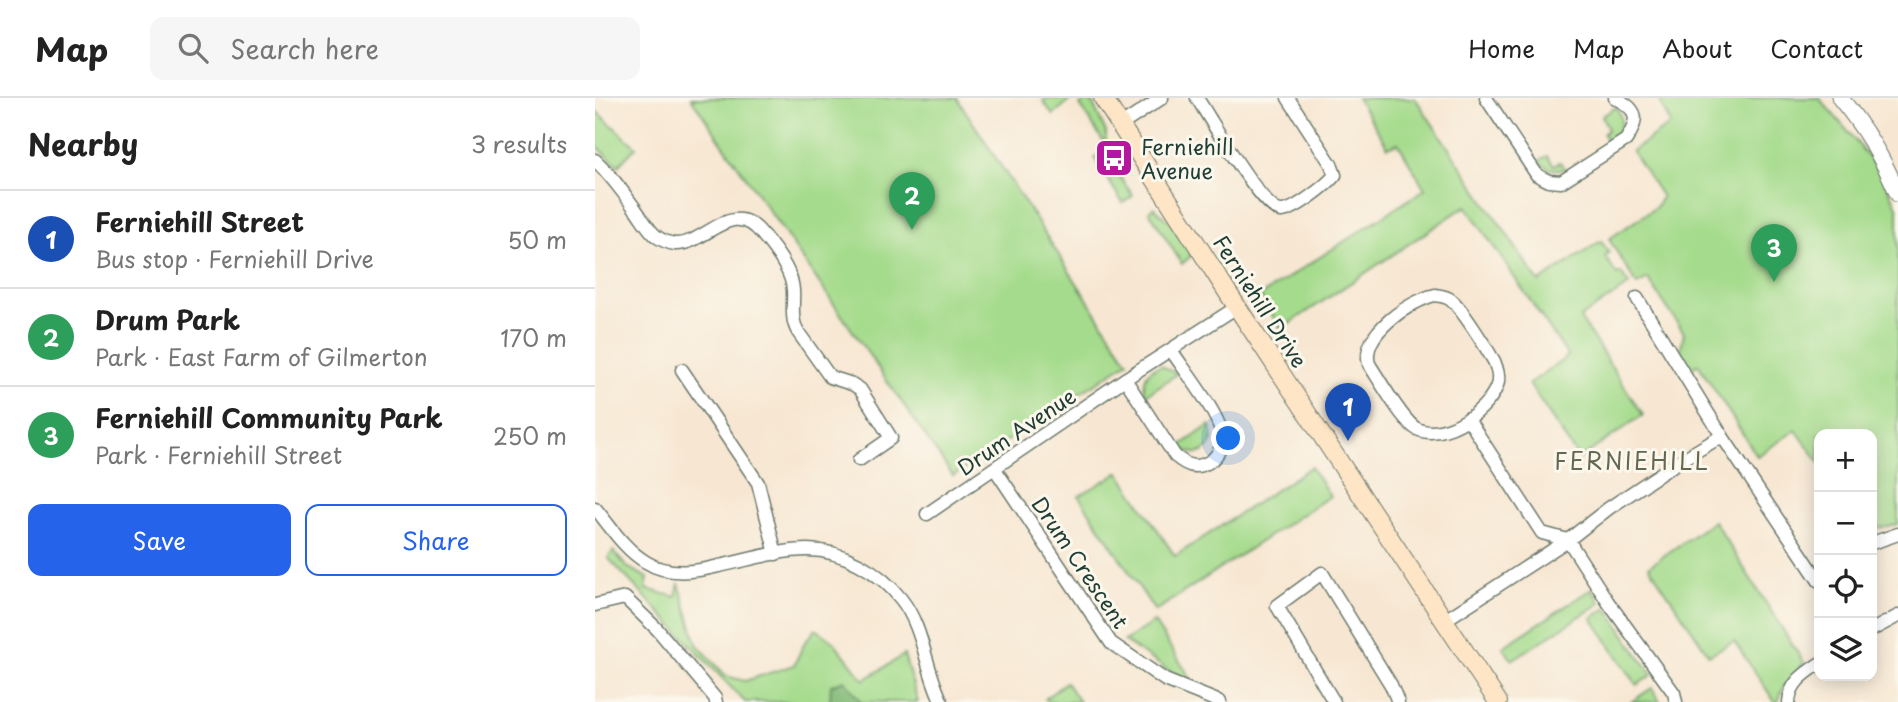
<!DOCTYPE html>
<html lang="en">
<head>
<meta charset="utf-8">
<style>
  body { margin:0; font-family:"Playpen Sans",sans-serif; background:#f6f6f6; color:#222 }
  .controls { position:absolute; right:21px; bottom:21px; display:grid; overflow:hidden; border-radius:14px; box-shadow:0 4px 18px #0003 }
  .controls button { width:63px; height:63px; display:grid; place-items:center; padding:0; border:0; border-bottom:2px solid #e0e0e0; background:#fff; color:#222; font:35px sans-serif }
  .you { position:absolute; left:634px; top:341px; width:24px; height:24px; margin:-18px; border:5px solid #fff; border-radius:50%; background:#1a73e8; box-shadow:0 0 0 10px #1a73e833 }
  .badge { display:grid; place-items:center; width:46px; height:46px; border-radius:50%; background:#2563eb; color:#fff; font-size:23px; font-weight:700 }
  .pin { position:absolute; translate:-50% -58px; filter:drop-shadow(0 2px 4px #0008) }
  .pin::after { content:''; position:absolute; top:37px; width:24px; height:21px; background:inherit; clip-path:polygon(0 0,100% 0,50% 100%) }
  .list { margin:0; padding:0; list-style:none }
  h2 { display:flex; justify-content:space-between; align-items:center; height:91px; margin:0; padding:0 28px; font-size:30px }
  h2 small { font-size:23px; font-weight:400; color:#767676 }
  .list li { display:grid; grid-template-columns:46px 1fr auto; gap:21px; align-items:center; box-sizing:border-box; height:98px; padding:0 28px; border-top:2px solid #e0e0e0 }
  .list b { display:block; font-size:26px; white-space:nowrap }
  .list p { margin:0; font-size:23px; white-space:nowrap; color:#767676 }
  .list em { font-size:23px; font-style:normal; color:#767676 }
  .actions { display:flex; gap:14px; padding:21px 28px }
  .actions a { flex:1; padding:16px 0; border:2px solid #2563eb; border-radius:14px; text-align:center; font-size:24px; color:#2563eb }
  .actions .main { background:#2563eb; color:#fff }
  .icon { flex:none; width:38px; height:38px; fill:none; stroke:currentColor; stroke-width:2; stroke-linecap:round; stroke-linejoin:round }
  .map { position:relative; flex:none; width:1303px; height:604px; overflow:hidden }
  header { display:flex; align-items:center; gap:42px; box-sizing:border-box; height:98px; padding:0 35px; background:#fff; border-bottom:2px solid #e0e0e0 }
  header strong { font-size:33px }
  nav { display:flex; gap:38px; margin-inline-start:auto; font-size:24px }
  .search { width:490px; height:63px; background:#f6f6f6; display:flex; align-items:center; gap:18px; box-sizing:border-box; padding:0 24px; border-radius:14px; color:#767676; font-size:26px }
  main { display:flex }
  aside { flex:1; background:#fff }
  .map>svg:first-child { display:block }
  .green { fill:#a5db8c; stroke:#628c60; stroke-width:2 }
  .forest { fill:#84bb78; stroke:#527c56; stroke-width:2 }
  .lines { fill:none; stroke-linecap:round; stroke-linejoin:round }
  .minor-casing { stroke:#6b786b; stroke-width:15 }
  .tertiary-casing { stroke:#6b786b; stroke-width:18 }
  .secondary-casing { stroke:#6b786b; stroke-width:20 }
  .minor { stroke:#fff; stroke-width:12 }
  .tertiary { stroke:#fff; stroke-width:16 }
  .secondary { stroke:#fde5c5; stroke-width:18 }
  .labels { text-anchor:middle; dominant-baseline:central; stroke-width:6; stroke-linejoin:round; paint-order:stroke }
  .poi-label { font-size:21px; fill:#1f3d34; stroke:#fbf7ec; text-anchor:start }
  .street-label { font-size:21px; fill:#1f3d34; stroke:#fbf7ec }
  .neighbourhood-label { font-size:23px; letter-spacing:2px; fill:#656851; stroke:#fbf7ec }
</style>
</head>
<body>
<header>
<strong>Map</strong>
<div class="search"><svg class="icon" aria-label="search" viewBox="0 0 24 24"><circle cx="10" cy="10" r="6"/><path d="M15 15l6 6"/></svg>Search here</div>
<nav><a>Home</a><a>Map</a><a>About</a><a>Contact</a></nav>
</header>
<main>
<aside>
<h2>Nearby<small>3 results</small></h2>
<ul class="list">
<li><span class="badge" style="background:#1a4fb4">1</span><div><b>Ferniehill Street</b><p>Bus stop · Ferniehill Drive</p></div><em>50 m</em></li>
<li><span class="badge" style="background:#2e9e5b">2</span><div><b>Drum Park</b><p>Park · East Farm of Gilmerton</p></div><em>170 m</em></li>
<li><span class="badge" style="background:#2e9e5b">3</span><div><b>Ferniehill Community Park</b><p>Park · Ferniehill Street</p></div><em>250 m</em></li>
</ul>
<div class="actions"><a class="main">Save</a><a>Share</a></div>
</aside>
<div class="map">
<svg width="1303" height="604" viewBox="0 0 1303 604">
  <rect width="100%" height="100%" fill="#fbf7ec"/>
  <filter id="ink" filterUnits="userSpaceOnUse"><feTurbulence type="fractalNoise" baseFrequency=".0143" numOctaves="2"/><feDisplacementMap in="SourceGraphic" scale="14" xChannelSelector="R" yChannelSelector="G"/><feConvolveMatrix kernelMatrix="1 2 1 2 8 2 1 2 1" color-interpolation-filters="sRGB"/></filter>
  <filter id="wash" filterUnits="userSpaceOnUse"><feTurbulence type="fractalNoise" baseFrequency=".00686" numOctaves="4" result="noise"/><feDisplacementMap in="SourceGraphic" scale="28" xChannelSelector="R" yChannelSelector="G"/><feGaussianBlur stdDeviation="1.57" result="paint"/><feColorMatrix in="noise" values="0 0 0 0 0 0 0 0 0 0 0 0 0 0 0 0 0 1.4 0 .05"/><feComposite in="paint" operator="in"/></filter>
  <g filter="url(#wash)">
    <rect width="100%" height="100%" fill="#f7e7d2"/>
    <!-- green -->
    <g class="green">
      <polygon points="96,0 362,0 533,264 358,378"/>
      <polygon points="452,0 474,0 475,2 458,17 448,3"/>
      <polygon points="495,0 511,34 511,48 485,7"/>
      <polygon points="762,0 820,0 944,184 1006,143 1014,155 1010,159 1022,177 1026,175 1034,187 985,220 1048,317 984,361 934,286 973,258 871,108 686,231 665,198 830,91 803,45 793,49"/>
      <path d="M1067 0H1224C1254 35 1286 68 1303 111V426L1293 429 1277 430V336H1224V364L1201 332 1162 358 1103 266 1095 272 1085 253 1089 235 1053 181 1042 187 1014 141 1061 109 1067 99 1037 53 1076 26 1065 5Z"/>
      <path d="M1021 9C1031 23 1025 34 1013 44L1008 36 1013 31 1007 18Z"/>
      <polygon points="0,12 41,49 23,68 0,46"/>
      <polygon points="508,53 538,98 528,105 499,60"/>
      <polygon points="952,58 959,67 965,64 971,72 955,71 943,64"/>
      <polygon points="559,109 578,127 597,157 587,166 554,113"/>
      <path d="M566 267 582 276 551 297C546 282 552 271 566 267Z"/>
      <path d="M615 327C624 349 604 365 585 348Z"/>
      <polygon points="716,369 735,398 560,513 484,398 524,374 580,458"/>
      <polygon points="1119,423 1209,565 1188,590 1183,604 1180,604 1139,543 1114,557 1054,468"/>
      <polygon points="18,453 32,469 53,480 51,491 81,499 84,485 102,546 131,578 150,583 199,567 210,544 221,531 239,544 269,582 309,557 323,604 150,604 13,460"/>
      <polygon points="997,491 1006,505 917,562 908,549"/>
      <polygon points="1012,510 1057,577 1042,587 997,520"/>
      <polygon points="559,524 598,584 576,574 529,543"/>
      <polygon points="471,584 484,604 453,604 450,601"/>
      <polygon points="1057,590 1065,603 1063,604 1036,604"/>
    </g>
    <!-- forest -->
    <polygon class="forest" points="250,582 266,604 235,604 236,587"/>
  </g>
  <g filter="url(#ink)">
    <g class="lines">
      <defs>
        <g id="minor">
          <path d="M602 0C614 19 668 112 686 113 698 114 732 87 740 77L736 66 693 0"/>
          <path d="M891 0 942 77 954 83 966 84 1031 42C1045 21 1043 11 1020 0"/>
          <polyline points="526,27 567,0"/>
          <path d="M0 62C16 77 28 94 41 112 47 120 53 131 61 138 66 142 74 145 80 146 110 148 137 98 167 136 179 150 197 173 198 192 199 206 195 221 203 234L235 279 257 286 265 291 296 340 264 362"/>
          <path d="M840 197C846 198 851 198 856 202 866 209 892 251 899 263 902 270 904 277 903 284 897 311 849 344 822 331 808 324 784 281 774 266 765 236 815 203 840 197Z"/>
          <polyline points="1042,200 1127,338 1224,483"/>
          <polyline points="87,272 163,385 181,456"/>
          <path d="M530 281 580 358C591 367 600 372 614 364 622 359 630 346 627 336 622 313 590 273 576 252"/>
          <polyline points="873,321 947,435 973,442 1013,504 1079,595 1081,604"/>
          <polyline points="400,371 516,545 570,582 625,604"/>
          <path d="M0 410C15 428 30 452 51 464 73 478 100 474 124 468 153 462 184 452 213 452 248 452 285 474 306 501 329 530 330 571 347 604"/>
          <polyline points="332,416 530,281 642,209"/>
          <polyline points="1277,445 1303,436"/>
          <polyline points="0,507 30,500 62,531 120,600 121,604"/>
          <polyline points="850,522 973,442 1014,410 1083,364 1127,338"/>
          <polyline points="1277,532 1303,518"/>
          <polyline points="739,604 682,508 727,475 796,587 803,604"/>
          <path d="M1194 604C1195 585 1209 576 1224 566"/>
        </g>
        <path id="tertiary" d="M1245 0C1270 30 1288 60 1303 96"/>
        <polyline id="secondary" points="508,0 642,209 903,604"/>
      </defs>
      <!-- minor casing -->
      <use href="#minor" class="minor-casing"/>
      <!-- tertiary casing -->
      <use href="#tertiary" class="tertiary-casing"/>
      <!-- secondary casing -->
      <use href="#secondary" class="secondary-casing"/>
      <!-- minor -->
      <use href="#minor" class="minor"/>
      <!-- tertiary -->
      <use href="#tertiary" class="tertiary"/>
      <!-- secondary -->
      <use href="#secondary" class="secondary"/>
    </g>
  </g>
  <!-- icons -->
  <defs>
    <symbol id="bus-square" viewBox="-11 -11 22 22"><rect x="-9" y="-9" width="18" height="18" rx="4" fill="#b5179e" stroke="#fbf7ec"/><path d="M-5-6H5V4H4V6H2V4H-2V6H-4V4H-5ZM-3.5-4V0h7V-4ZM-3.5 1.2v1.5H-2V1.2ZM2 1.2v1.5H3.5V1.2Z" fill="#fff"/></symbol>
  </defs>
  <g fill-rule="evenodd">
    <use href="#bus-square" x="497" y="38" width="44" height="44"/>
  </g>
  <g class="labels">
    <!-- poi labels -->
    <g class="poi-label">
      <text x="546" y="48">Ferniehill<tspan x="546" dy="24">Avenue</tspan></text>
    </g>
    <!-- street labels -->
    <g class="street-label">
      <text transform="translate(666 203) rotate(57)">Ferniehill Drive</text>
      <text transform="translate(421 333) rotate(-34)">Drum Avenue</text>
      <text transform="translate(486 464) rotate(56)">Drum Crescent</text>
    </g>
    <!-- neighbourhood labels -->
    <g class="neighbourhood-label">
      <text x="1037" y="362">FERNIEHILL</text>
    </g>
  </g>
</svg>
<div class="controls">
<button>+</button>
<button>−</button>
<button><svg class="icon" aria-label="locate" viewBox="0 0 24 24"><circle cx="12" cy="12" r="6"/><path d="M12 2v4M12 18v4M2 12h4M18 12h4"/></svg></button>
<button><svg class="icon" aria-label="layers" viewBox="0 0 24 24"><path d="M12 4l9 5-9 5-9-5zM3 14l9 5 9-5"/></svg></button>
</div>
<div class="you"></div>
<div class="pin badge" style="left:753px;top:343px;background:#1a4fb4">1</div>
<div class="pin badge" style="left:317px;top:132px;background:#2e9e5b">2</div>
<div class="pin badge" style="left:1179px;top:184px;background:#2e9e5b">3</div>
</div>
</main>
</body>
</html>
